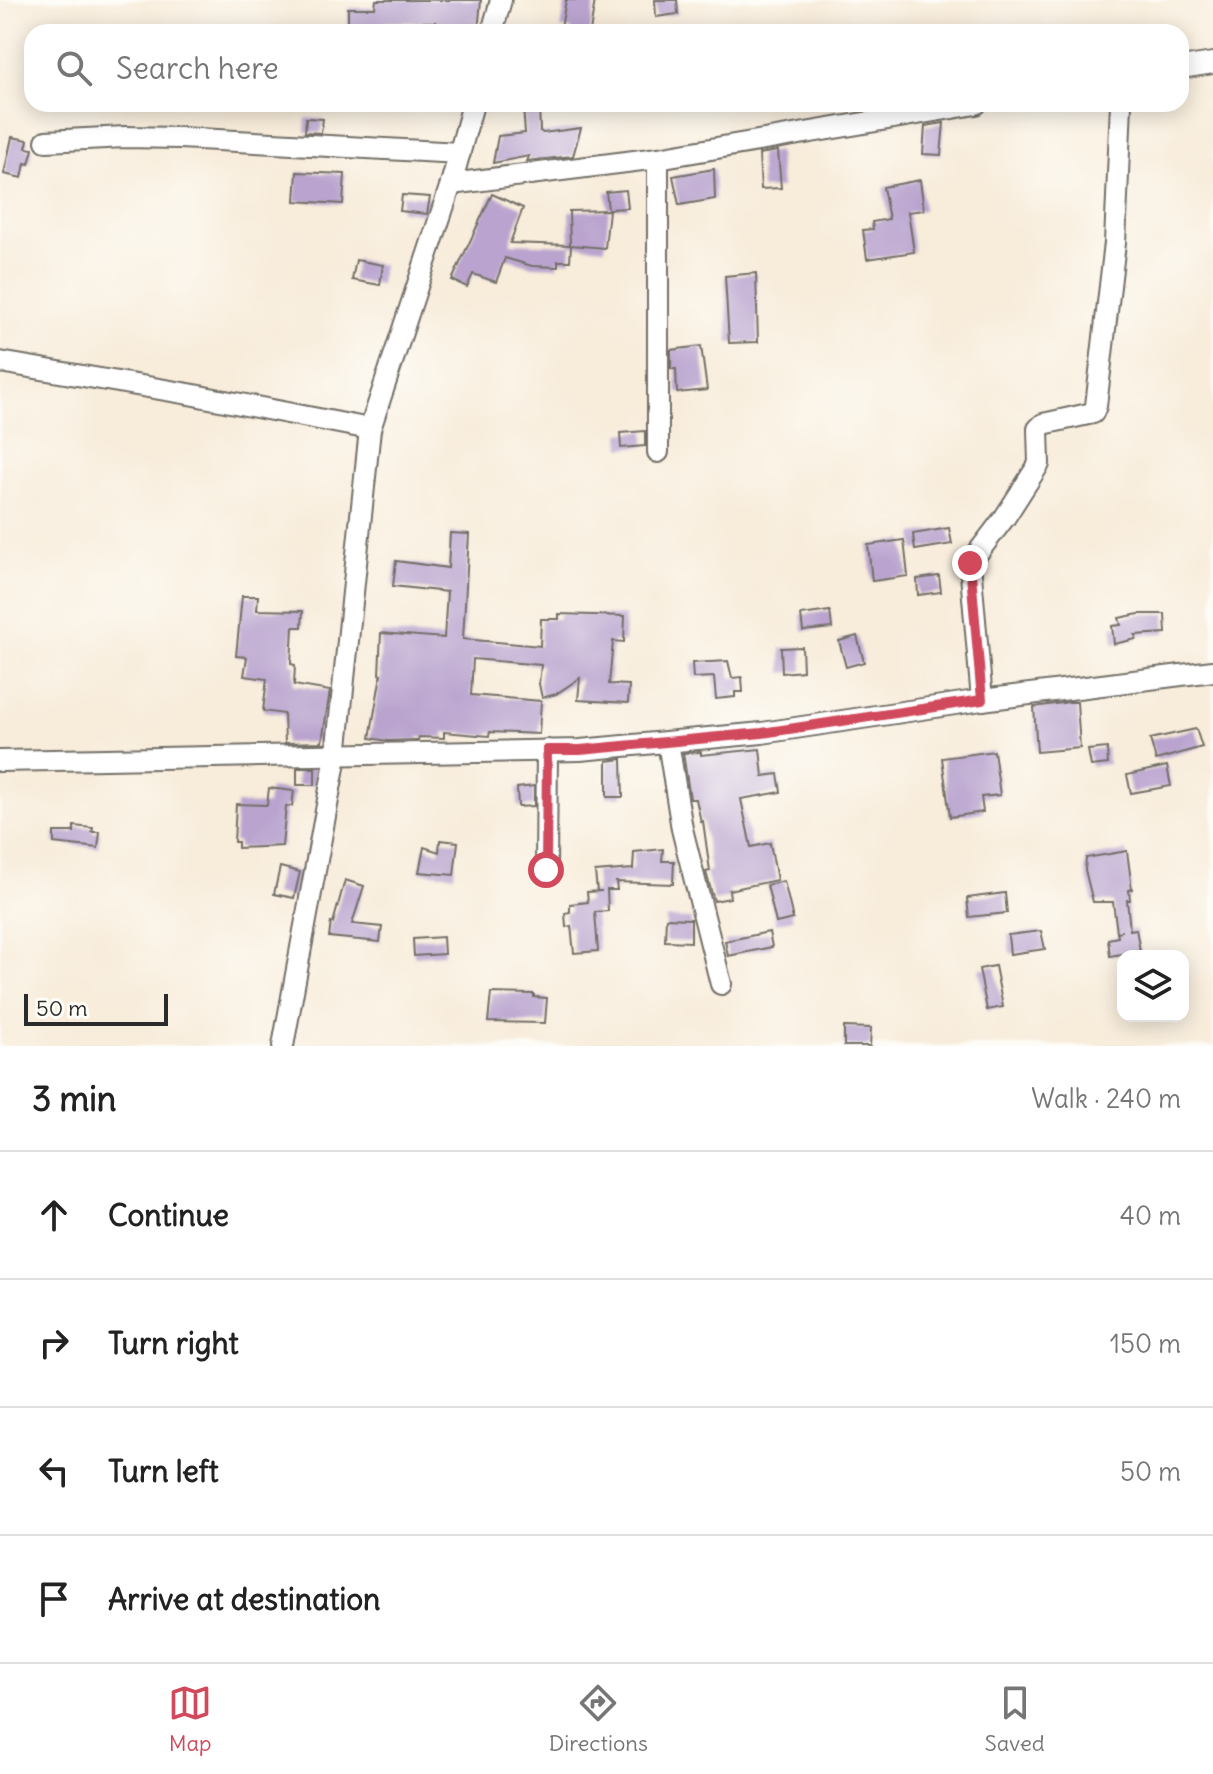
<!DOCTYPE html>
<html lang="en">
<head>
<meta charset="utf-8">
<style>
  body { margin:0; font-family:Delius,sans-serif; background:#f6f6f6; color:#222 }
  .controls { position:absolute; right:24px; bottom:24px; display:grid; overflow:hidden; border-radius:16px; box-shadow:0 4px 20px #0003 }
  .controls button { width:72px; height:72px; display:grid; place-items:center; padding:0; border:0; border-bottom:2px solid #e0e0e0; background:#fff; color:#222; font:40px sans-serif }
  .scale { position:absolute; left:24px; bottom:20px; width:144px; box-sizing:border-box; padding-left:8px; border:4px solid #2b2b2b; border-top:0; font-size:22px; line-height:28px; white-space:nowrap; color:#2b2b2b; -webkit-text-stroke:6px #fdfcf7; paint-order:stroke }
  .stop { position:absolute; width:24px; height:24px; margin:-18px; border:6px solid #d1495b; border-radius:50%; background:#fff }
  .stop.end { background:#d1495b; border-color:#fff; box-shadow:0 2px 8px #0008 }
  .list { margin:0; padding:0; list-style:none }
  h2 { display:flex; justify-content:space-between; align-items:center; height:104px; margin:0; padding:0 32px; font-size:34px }
  h2 small { font-size:26px; font-weight:400; color:#767676 }
  .list li { display:grid; grid-template-columns:52px 1fr auto; gap:24px; align-items:center; box-sizing:border-box; height:128px; padding:0 32px; border-top:2px solid #e0e0e0 }
  .list b { display:block; font-size:30px; white-space:nowrap }
  .list em { font-size:26px; font-style:normal; color:#767676 }
  .icon { flex:none; width:44px; height:44px; fill:none; stroke:currentColor; stroke-width:2; stroke-linecap:round; stroke-linejoin:round }
  .map { position:relative; flex:none; width:1213px; height:1046px; overflow:hidden }
  .search { position:absolute; background:#fff; box-shadow:0 4px 20px #0003; left:24px; right:24px; top:24px; height:88px; display:flex; align-items:center; gap:20px; box-sizing:border-box; padding:0 28px; border-radius:24px; color:#767676; font-size:30px }
  .sheet { height:616px; background:#fff }
  nav { display:flex; justify-content:space-around; align-items:center; box-sizing:border-box; height:112px; border-top:2px solid #e0e0e0; background:#fff; font-size:22px; color:#767676 }
  nav a { display:grid; justify-items:center; gap:4px }
  nav .on { color:#d1495b }
  .map>svg:first-child { display:block }
  .building { fill:#baa4cf }
  .lines { fill:none; stroke-linecap:round; stroke-linejoin:round }
  .street-casing { stroke:#736f68; stroke-width:24 }
  .street { stroke:#fff; stroke-width:20 }
  .route { stroke:#d1495b; stroke-width:10 }
</style>
</head>
<body>
<div class="map">
<svg width="1213" height="1046" viewBox="0 0 1213 1046">
  <rect width="100%" height="100%" fill="#fdfcf7"/>
  <filter id="ink" filterUnits="userSpaceOnUse"><feTurbulence type="fractalNoise" baseFrequency=".0125" numOctaves="2"/><feDisplacementMap in="SourceGraphic" scale="16" xChannelSelector="R" yChannelSelector="G"/><feConvolveMatrix kernelMatrix="1 2 1 2 8 2 1 2 1" color-interpolation-filters="sRGB"/></filter>
  <filter id="wash" filterUnits="userSpaceOnUse"><feTurbulence type="fractalNoise" baseFrequency=".006" numOctaves="4" result="noise"/><feDisplacementMap in="SourceGraphic" scale="32" xChannelSelector="R" yChannelSelector="G"/><feGaussianBlur stdDeviation="1.8" result="paint"/><feColorMatrix in="noise" values="0 0 0 0 0 0 0 0 0 0 0 0 0 0 0 0 0 1.4 0 .05"/><feComposite in="paint" operator="in"/></filter>
  <g filter="url(#wash)">
    <rect width="100%" height="100%" fill="#f8ecda"/>
    <g id="blocks">
      <!-- building -->
      <g class="building">
        <polygon points="376,0 481,0 478,32 434,32 436,22 384,22 384,28 373,28 373,32 348,32 348,8 375,8"/>
        <polygon points="566,0 595,0 590,32 571,32 572,29 561,28"/>
        <polygon points="655,0 677,0 678,14 656,17"/>
        <polygon points="539,106 540,131 543,133 581,128 573,156 527,161 529,156 493,163 498,136 525,133 523,107"/>
        <polygon points="306,118 323,119 321,133 305,132"/>
        <polygon points="944,123 941,155 923,154 925,126"/>
        <polygon points="12,137 28,140 26,148 33,149 29,164 25,163 22,178 4,174"/>
        <polygon points="778,151 781,188 761,189 759,154"/>
        <polygon points="714,169 715,199 679,205 673,176"/>
        <polygon points="297,172 345,174 343,204 295,201"/>
        <polygon points="920,180 924,210 908,212 914,252 867,259 863,230 873,229 872,222 889,219 883,187"/>
        <polygon points="626,190 628,208 608,209 606,192"/>
        <polygon points="492,194 523,208 510,243 570,245 569,211 609,210 605,248 571,245 570,261 558,261 558,267 532,266 505,258 496,282 473,274 467,287 452,280"/>
        <polygon points="402,195 430,197 427,214 400,211"/>
        <polygon points="356,260 383,265 380,285 352,280"/>
        <polygon points="756,273 758,342 729,343 725,276"/>
        <polygon points="701,346 707,390 677,393 676,369 671,369 671,350"/>
        <polygon points="645,431 645,446 621,448 620,433"/>
        <polygon points="949,528 952,544 915,550 913,534"/>
        <polygon points="450,533 469,534 463,639 540,646 541,619 559,619 559,614 625,616 624,642 613,641 609,684 629,685 628,703 578,700 580,678 556,694 542,698 539,684 541,665 473,659 471,695 541,701 539,734 490,732 489,736 444,732 444,738 419,737 418,740 388,741 370,738 381,675 379,674 381,633 444,638 447,592 393,586 396,561 448,568"/>
        <polygon points="904,540 908,576 872,581 868,545"/>
        <polygon points="939,576 941,592 918,595 917,579"/>
        <polygon points="242,596 258,596 257,610 303,611 302,627 293,627 291,664 295,665 294,685 330,691 322,742 285,743 284,714 263,711 267,679 244,676 247,657 236,656"/>
        <polygon points="830,611 832,628 803,631 801,615"/>
        <polygon points="1139,614 1165,614 1166,633 1135,635 1136,639 1114,644 1112,626 1121,625 1119,618"/>
        <polygon points="857,636 864,662 846,667 839,641"/>
        <polygon points="802,647 803,671 782,673 781,648"/>
        <polygon points="728,661 732,678 742,677 743,692 735,692 735,697 716,699 714,677 693,678 692,663"/>
        <polygon points="1069,702 1077,702 1080,748 1037,752 1034,707"/>
        <polygon points="1196,729 1202,747 1156,760 1150,739"/>
        <polygon points="1107,748 1108,764 1091,766 1088,750"/>
        <polygon points="760,749 763,776 778,774 781,792 741,799 751,847 770,843 777,880 729,890 730,898 714,901 706,872 710,871 703,821 701,822 696,799 690,799 683,753 701,752 701,755"/>
        <polygon points="994,751 1000,795 981,797 983,812 950,817 942,758"/>
        <polygon points="622,759 623,797 607,797 607,761"/>
        <polygon points="1167,766 1171,786 1131,793 1127,775"/>
        <rect x="297" y="768" width="18" height="17"/>
        <polygon points="534,786 534,806 518,807 517,788"/>
        <polygon points="269,788 294,791 292,806 286,806 282,846 238,848 238,842 234,842 236,804 267,805"/>
        <polygon points="74,826 93,828 92,832 100,832 98,848 54,843 54,832 74,832"/>
        <polygon points="440,840 458,842 454,875 419,872 424,847 439,852"/>
        <polygon points="663,849 662,861 674,861 673,884 616,882 617,890 607,890 608,911 595,912 598,951 574,953 571,926 566,927 565,913 570,912 570,904 588,902 587,892 602,891 597,891 595,872 633,869 634,852"/>
        <polygon points="1127,851 1132,889 1129,890 1130,900 1127,900 1130,930 1136,929 1140,951 1110,956 1108,939 1118,937 1117,932 1122,931 1117,932 1113,902 1093,902 1085,870 1086,858"/>
        <polygon points="280,867 300,872 294,898 274,894"/>
        <polygon points="345,880 364,886 352,924 382,927 380,942 329,937 331,922 333,923"/>
        <polygon points="784,881 793,919 776,923 767,885"/>
        <polygon points="1005,893 1007,913 969,917 967,898"/>
        <polygon points="666,918 691,919 691,942 665,941"/>
        <polygon points="1041,931 1045,949 1010,954 1008,935"/>
        <polygon points="769,932 772,947 728,956 725,941"/>
        <polygon points="443,937 444,954 414,956 413,939"/>
        <polygon points="995,966 1003,1007 987,1010 979,969"/>
        <polygon points="491,993 534,994 534,997 547,998 545,1023 488,1022"/>
        <polygon points="844,1027 871,1028 870,1046 844,1046"/>
      </g>
    </g>
  </g>
  <g filter="url(#ink)">
    <use href="#blocks" fill-opacity="0" stroke="#736f68" stroke-width="2"/>
    <g class="lines">
      <defs>
        <g id="street">
          <polyline points="492,32 501,0"/>
          <polyline points="1181,68 1213,63"/>
          <polyline points="46,141 125,137 180,138 460,153"/>
          <polyline points="451,184 658,158 976,104"/>
          <polyline points="0,362 189,394 370,429"/>
          <polyline points="658,452 658,158"/>
          <polyline points="982,700 970,563 1005,517 1039,464 1038,429 1043,424 1093,413 1096,406 1115,243 1121,104"/>
          <polyline points="668,742 682,829 721,984"/>
          <polyline points="0,761 580,750 762,733 982,700 1213,671"/>
          <polyline points="546,870 547,750"/>
          <polyline points="283,1046 336,756 370,429 451,184 473,104"/>
        </g>
      </defs>
      <!-- street casing -->
      <use href="#street" class="street-casing"/>
      <!-- street -->
      <use href="#street" class="street"/>
    </g>
  </g>
  <g class="lines" filter="url(#ink)">
    <!-- route -->
    <polyline class="route" points="546,870 547,750 580,750 762,733 982,700 970,563"/>
  </g>
</svg>
<div class="controls">
<button><svg class="icon" aria-label="layers" viewBox="0 0 24 24"><path d="M12 4l9 5-9 5-9-5zM3 14l9 5 9-5"/></svg></button>
</div>
<div class="scale">50 m</div>
<div class="stop" style="left:546px;top:870px"></div>
<div class="stop end" style="left:970px;top:563px"></div>
<div class="search"><svg class="icon" aria-label="search" viewBox="0 0 24 24"><circle cx="10" cy="10" r="6"/><path d="M15 15l6 6"/></svg>Search here</div>
</div>
<section class="sheet">
<h2>3 min<small>Walk · 240 m</small></h2>
<ul class="list">
<li><svg class="icon" aria-label="ahead" viewBox="0 0 24 24"><path d="M12 20V5M6 11l6-6 6 6"/></svg><div><b>Continue</b></div><em>40 m</em></li>
<li><svg class="icon" aria-label="right" viewBox="0 0 24 24"><path d="M7 20v-9h11M14 6l5 5-5 5"/></svg><div><b>Turn right</b></div><em>150 m</em></li>
<li><svg class="icon" aria-label="left" viewBox="0 0 24 24"><path d="M17 20v-9H6M10 6l-5 5 5 5"/></svg><div><b>Turn left</b></div><em>50 m</em></li>
<li><svg class="icon" aria-label="arrive" viewBox="0 0 24 24"><path d="M6 21V4h12l-3 4 3 4H6"/></svg><div><b>Arrive at destination</b></div></li>
</ul>
</section>
<nav>
<a class="on"><svg class="icon" aria-label="map" viewBox="0 0 24 24"><path d="M3 6l6-2 6 2 6-2v14l-6 2-6-2-6 2zM9 4v14M15 6v14"/></svg>Map</a>
<a><svg class="icon" aria-label="directions" viewBox="0 0 24 24"><path d="M12 3l9 9-9 9-9-9zM9 14v-3h6M13 9l2 2-2 2"/></svg>Directions</a>
<a><svg class="icon" aria-label="saved" viewBox="0 0 24 24"><path d="M7 4h10v16l-5-4-5 4z"/></svg>Saved</a>
</nav>
</body>
</html>
